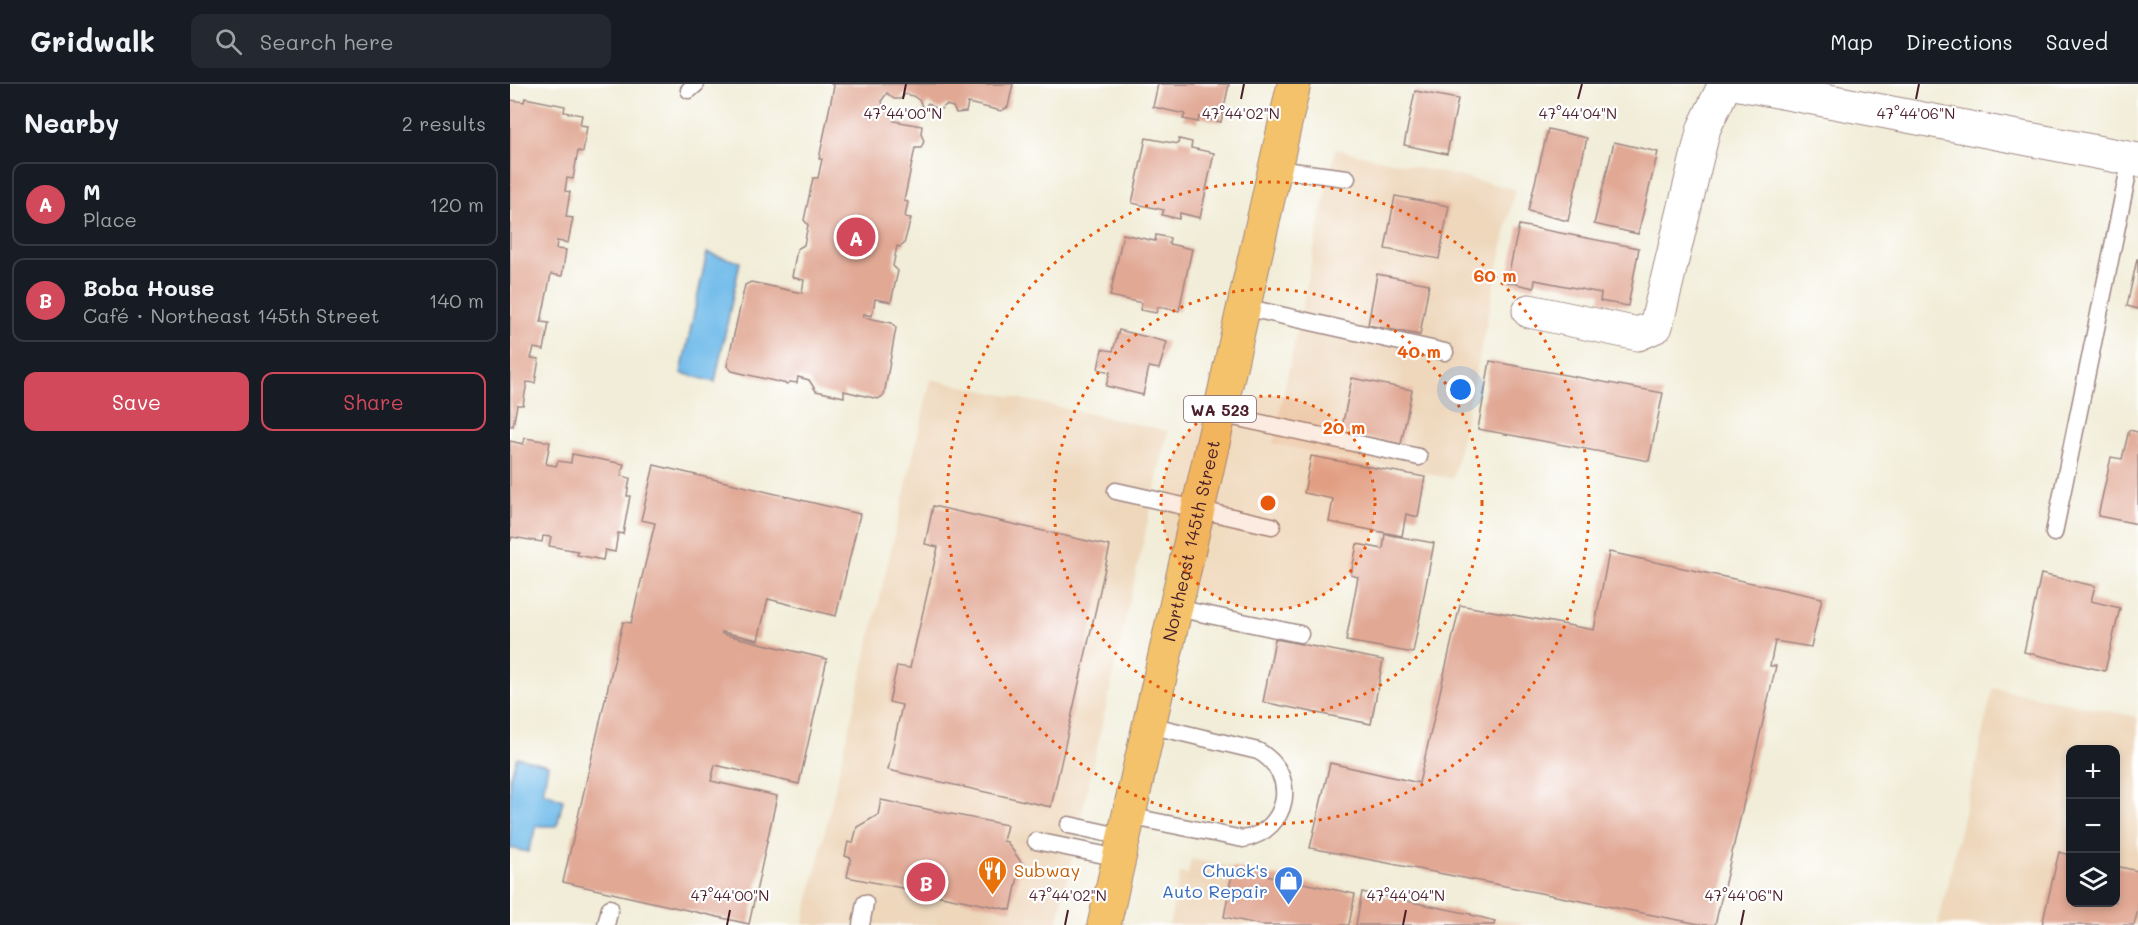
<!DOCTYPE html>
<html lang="en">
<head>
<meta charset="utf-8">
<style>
  body { margin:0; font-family:Mali,sans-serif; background:#242831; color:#f1f3f6 }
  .controls { position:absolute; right:18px; bottom:18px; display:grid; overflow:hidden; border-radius:12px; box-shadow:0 3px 9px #0003 }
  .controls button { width:54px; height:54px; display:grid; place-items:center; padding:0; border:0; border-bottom:2px solid #363941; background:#171b24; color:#f1f3f6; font:30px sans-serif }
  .you { position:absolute; left:951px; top:306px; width:21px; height:21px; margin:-15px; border:4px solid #fff; border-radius:50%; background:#1a73e8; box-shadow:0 0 0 9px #1a73e833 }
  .badge { display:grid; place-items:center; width:39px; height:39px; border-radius:50%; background:#d1495b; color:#fff; font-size:20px; font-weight:700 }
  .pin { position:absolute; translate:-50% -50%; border:3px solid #fff; box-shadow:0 2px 6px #0006 }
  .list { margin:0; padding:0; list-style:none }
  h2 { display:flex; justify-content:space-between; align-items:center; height:78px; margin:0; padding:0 24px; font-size:26px }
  h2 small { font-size:20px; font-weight:400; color:#9ea1a6 }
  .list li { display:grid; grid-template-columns:39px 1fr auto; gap:18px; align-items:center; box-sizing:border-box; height:84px; margin:0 12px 12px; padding:0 12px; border:2px solid #363941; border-radius:12px }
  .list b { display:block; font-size:22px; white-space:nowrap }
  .list p { margin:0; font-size:20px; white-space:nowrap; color:#9ea1a6 }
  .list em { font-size:20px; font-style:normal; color:#9ea1a6 }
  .actions { display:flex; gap:12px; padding:18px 24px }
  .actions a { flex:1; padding:14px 0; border:2px solid #d1495b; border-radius:12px; text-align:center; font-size:21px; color:#d1495b }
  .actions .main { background:#d1495b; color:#fff }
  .icon { flex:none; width:33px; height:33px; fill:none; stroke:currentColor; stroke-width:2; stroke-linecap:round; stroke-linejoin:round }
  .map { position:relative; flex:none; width:1628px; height:841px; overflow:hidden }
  header { display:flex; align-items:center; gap:36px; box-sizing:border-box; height:84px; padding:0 30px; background:#171b24; border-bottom:2px solid #363941 }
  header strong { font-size:28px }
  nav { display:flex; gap:33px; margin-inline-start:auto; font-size:21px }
  .search { width:420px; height:54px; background:#242831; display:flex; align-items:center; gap:15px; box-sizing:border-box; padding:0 21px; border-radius:12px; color:#9ea1a6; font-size:22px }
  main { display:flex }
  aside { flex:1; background:#171b24 }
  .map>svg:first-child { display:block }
  .built { fill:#eed7bb; fill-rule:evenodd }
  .water { fill:#71bbea; stroke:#5e6d8a; stroke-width:1.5 }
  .building { fill:#e1a894 }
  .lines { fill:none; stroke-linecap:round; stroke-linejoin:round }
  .service-casing { stroke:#9e8682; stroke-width:19 }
  .minor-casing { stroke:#9e8682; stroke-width:35 }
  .primary-casing { stroke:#9e8682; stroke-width:35 }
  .service { stroke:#fff; stroke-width:16 }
  .minor { stroke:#fff; stroke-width:33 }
  .primary { stroke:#f4c26a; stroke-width:33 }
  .ticks { fill:none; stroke:#4a1f2b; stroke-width:2 }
  .ring { fill:none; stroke:#e8590c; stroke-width:3; stroke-dasharray:3 6 }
  .labels { text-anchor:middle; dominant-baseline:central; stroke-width:4.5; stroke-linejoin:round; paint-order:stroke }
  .shield { fill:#fff; stroke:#80626b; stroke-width:1.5 }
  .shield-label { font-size:16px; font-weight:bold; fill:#4a1f2b }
  .street-label { font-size:18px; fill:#4a1f2b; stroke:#fff }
  .food-label { font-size:18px; fill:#c56008; stroke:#fff; text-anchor:start }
  .shop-label { font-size:18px; fill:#366cbe; stroke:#fff; text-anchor:end }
  .ticks-label { font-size:15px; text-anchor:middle; fill:#4a1f2b; stroke:#fff; stroke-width:4.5; stroke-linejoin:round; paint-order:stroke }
  .centre { fill:#e8590c; stroke:#fff; stroke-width:3 }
  .ring-label { font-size:18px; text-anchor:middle; font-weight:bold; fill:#e8590c; stroke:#fff; stroke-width:4.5; stroke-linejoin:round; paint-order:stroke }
</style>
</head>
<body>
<header>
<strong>Gridwalk</strong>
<div class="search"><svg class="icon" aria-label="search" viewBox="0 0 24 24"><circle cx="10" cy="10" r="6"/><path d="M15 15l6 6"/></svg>Search here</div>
<nav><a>Map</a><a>Directions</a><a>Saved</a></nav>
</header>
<main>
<aside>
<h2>Nearby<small>2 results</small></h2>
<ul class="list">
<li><span class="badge">A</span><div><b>M</b><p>Place</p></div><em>120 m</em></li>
<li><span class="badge">B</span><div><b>Boba House</b><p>Café · Northeast 145th Street</p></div><em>140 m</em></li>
</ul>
<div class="actions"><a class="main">Save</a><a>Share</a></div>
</aside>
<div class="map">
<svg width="1628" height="841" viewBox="0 0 1628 841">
  <rect width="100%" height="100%" fill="#fff"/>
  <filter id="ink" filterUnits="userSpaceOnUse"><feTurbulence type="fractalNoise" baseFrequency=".0167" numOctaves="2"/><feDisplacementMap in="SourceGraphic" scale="12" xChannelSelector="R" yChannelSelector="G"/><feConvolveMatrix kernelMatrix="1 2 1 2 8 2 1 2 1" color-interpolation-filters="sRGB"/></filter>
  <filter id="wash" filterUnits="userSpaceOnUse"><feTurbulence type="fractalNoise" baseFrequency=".008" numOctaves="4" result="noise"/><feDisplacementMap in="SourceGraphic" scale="24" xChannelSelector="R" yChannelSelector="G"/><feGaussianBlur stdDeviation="1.35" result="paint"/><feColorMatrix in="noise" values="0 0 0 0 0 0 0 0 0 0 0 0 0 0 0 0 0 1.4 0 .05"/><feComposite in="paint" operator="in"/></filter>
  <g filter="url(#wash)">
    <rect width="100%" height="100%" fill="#f1edd8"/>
    <!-- built -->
    <g class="built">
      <polygon points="825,65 1005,105 943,395 763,360"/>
      <polygon points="421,295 658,347 547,841 293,841"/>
      <path d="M1483 604 1628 633V841H1428ZM1560 666H1606V818H1560Z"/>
      <polygon points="681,775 1021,841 659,841 670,789 678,791"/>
    </g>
    <!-- water -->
    <g class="water">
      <polygon points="197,169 230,178 205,298 171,289"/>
      <polygon points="7,673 38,681 33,708 53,716 47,742 27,742 18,768 0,764 0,693"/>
    </g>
    <g id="blocks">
      <!-- building -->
      <g class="building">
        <polygon points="321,0 503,0 498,23 491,27 458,19 456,28 446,29 443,23 436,21 431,25 425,24 418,19 413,26 410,17 403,12 395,10 391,15 384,15 377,9 372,16 373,23 378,27 385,29 384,37 412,42 411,50 414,57 411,64 405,64 394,117 398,118 395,133 401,134 394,160 390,163 387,162 383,182 388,187 381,218 365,215 362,232 354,230 353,233 382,239 386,244 374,311 368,315 334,307 334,313 306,307 299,296 288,293 287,299 280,298 277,300 222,287 217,282 235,201 241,198 292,209 294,196 282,193 287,165 294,161 298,141 294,136 303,94 308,94 312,75 309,75 324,2"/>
        <polygon points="648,0 719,0 711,38 689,33 688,38 673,35 675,30 643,23"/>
        <polygon points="905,7 948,15 937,70 894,61"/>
        <polygon points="15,14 55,22 54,28 72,31 70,41 77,42 73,68 68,67 63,95 57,94 55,107 60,108 56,133 63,134 58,159 47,157 46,165 56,166 52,192 41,190 31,238 39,239 34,266 24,264 21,274 29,275 25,299 17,298 13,321 7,321 3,342 0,342 0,16 14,18"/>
        <polygon points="1038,45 1077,54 1058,137 1018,127"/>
        <polygon points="636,54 668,60 669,55 682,58 681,64 704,69 690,134 670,129 669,135 652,131 654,126 622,119"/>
        <polygon points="1104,58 1148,68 1128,150 1084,140"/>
        <polygon points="885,112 939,122 929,175 875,165"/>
        <polygon points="1009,141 1129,164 1118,222 1090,217 1091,209 1025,196 1024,204 997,198"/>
        <polygon points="613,150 645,157 646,151 660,154 659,160 682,165 669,227 648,223 646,229 630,226 632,219 600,212"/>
        <polygon points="1627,175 1628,175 1628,225 1617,222"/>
        <polygon points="867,190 919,200 910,251 858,241"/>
        <polygon points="609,246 657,258 649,285 639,283 633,311 596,302 600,288 588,285 592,265 603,267"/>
        <polygon points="980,277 1153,309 1139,377 968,345"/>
        <polygon points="842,294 902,306 891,360 831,348"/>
        <polygon points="1619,346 1628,348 1628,440 1588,432 1601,373 1612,375"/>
        <polygon points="15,354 40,358 36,380 46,382 48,377 61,379 62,370 114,380 111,392 120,394 117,412 120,412 113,450 108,449 105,468 95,466 93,476 67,471 68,467 39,462 41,453 33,452 32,458 2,453 0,458 0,357 13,360"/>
        <polygon points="801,372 915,393 908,433 896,430 892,452 819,438 823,415 794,409"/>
        <polygon points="144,381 350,430 326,532 258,515 248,556 212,548 212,550 317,575 289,700 205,681 201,697 267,712 239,840 53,798 113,538 121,539 145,439 131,436"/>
        <polygon points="423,422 600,462 541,723 378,686 392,621 379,618 387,582 400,584 428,463 415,460"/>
        <polygon points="875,450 924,459 903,569 836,557 848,493 841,491 847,460 873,465"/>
        <polygon points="1099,468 1312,514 1301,563 1265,557 1260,582 1266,582 1205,841 1194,841 800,764 820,679 909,699 950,521 1084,546"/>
        <polygon points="1531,490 1585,502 1581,517 1610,524 1595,587 1514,568"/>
        <polygon points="765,555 873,576 861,640 753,618"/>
        <polygon points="371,716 497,741 493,757 497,758 511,778 501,826 337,793 341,774 335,772 338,758 343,759 347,743 368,731"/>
        <polygon points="1549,768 1560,771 1560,818 1606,818 1606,782 1628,787 1628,826 1624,841 1532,841"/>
        <polygon points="723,784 845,810 839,841 752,841 714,833"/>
        <polygon points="852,808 961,830 961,831 985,837 984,841 846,841"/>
      </g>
    </g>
  </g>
  <g filter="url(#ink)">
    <use href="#blocks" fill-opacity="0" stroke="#9e8682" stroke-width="1.5"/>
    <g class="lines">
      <defs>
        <g id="service">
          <polyline points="179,6 186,0"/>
          <polyline points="765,85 837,94"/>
          <polyline points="734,223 935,268"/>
          <polyline points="709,330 909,373"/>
          <polyline points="606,407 762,442"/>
          <polyline points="1544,449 1621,74"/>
          <polyline points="666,524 790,550"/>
          <path d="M618 732 733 755C779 747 790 690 748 667L639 641"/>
          <polyline points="559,741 614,753"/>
          <polyline points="526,757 609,774"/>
          <polyline points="96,841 100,824"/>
          <polyline points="351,841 355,819"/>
        </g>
        <g id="minor">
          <polyline points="1230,0 1628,76"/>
          <polyline points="1019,227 1128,250 1146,242 1194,44 1215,0"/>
        </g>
        <g id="primary">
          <path id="s1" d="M594 841 784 0"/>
        </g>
      </defs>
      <!-- service casing -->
      <use href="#service" class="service-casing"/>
      <!-- minor casing -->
      <use href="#minor" class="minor-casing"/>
      <!-- primary casing -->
      <use href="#primary" class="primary-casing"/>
      <!-- service -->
      <use href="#service" class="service"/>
      <!-- minor -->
      <use href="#minor" class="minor"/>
      <!-- primary -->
      <use href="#primary" class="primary"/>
    </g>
  </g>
  <!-- ticks -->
  <path class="ticks" d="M393 15 396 0M731 15 734 0M1068 15 1072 0M1406 15 1409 0M217 841 220 826M555 841 558 826M893 841 896 826M1231 841 1234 826"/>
  <!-- distance rings -->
  <circle cx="758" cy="419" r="107" fill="#e8590c" fill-opacity=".12"/>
  <g class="ring">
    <circle cx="758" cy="419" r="107"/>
    <circle cx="758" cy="419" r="214"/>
    <circle cx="758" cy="419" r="321"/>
  </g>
  <!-- icons -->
  <defs>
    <symbol id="restaurant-pin" viewBox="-11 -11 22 30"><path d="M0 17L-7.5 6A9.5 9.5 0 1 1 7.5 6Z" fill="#e8710a" stroke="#fff"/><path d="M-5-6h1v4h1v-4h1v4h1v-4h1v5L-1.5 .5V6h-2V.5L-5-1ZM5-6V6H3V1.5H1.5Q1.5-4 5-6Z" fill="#fff"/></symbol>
    <symbol id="shop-pin" viewBox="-11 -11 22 30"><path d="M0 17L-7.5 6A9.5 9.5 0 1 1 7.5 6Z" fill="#3f7fe0" stroke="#fff"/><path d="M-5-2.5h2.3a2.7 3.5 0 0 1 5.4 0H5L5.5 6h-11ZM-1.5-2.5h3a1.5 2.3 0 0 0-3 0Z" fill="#fff"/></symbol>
  </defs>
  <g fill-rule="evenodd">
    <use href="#restaurant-pin" x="466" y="770" width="33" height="45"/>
    <use href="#shop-pin" x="762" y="780" width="33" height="45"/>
  </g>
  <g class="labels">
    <!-- shield labels -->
    <rect class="shield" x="674" y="312" width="72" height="26" rx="4.5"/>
    <g class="shield-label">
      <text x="710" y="325">WA 523</text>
    </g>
    <!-- street labels -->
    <g class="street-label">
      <text stroke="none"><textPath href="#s1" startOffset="394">Northeast 145th Street</textPath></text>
    </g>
    <!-- food labels -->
    <g class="food-label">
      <text x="504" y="786">Subway</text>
    </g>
    <!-- shop labels -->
    <g class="shop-label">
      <text x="758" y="786">Chuck's<tspan x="758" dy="21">Auto Repair</tspan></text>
    </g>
  </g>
  <g class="ticks-label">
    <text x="393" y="35">47°44'00"N</text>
    <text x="731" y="35">47°44'02"N</text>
    <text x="1068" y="35">47°44'04"N</text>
    <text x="1406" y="35">47°44'06"N</text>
    <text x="220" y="817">47°44'00"N</text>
    <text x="558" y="817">47°44'02"N</text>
    <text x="896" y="817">47°44'04"N</text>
    <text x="1234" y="817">47°44'06"N</text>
  </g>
  <circle cx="758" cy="419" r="9" class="centre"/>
  <g class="ring-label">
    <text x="985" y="198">60 m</text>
    <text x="909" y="274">40 m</text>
    <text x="834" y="350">20 m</text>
  </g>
</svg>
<div class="controls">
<button>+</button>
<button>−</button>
<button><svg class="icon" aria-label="layers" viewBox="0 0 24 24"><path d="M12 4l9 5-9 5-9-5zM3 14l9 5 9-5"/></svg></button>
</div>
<div class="you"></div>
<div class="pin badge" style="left:346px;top:153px">A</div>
<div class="pin badge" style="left:416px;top:798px">B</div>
</div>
</main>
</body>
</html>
